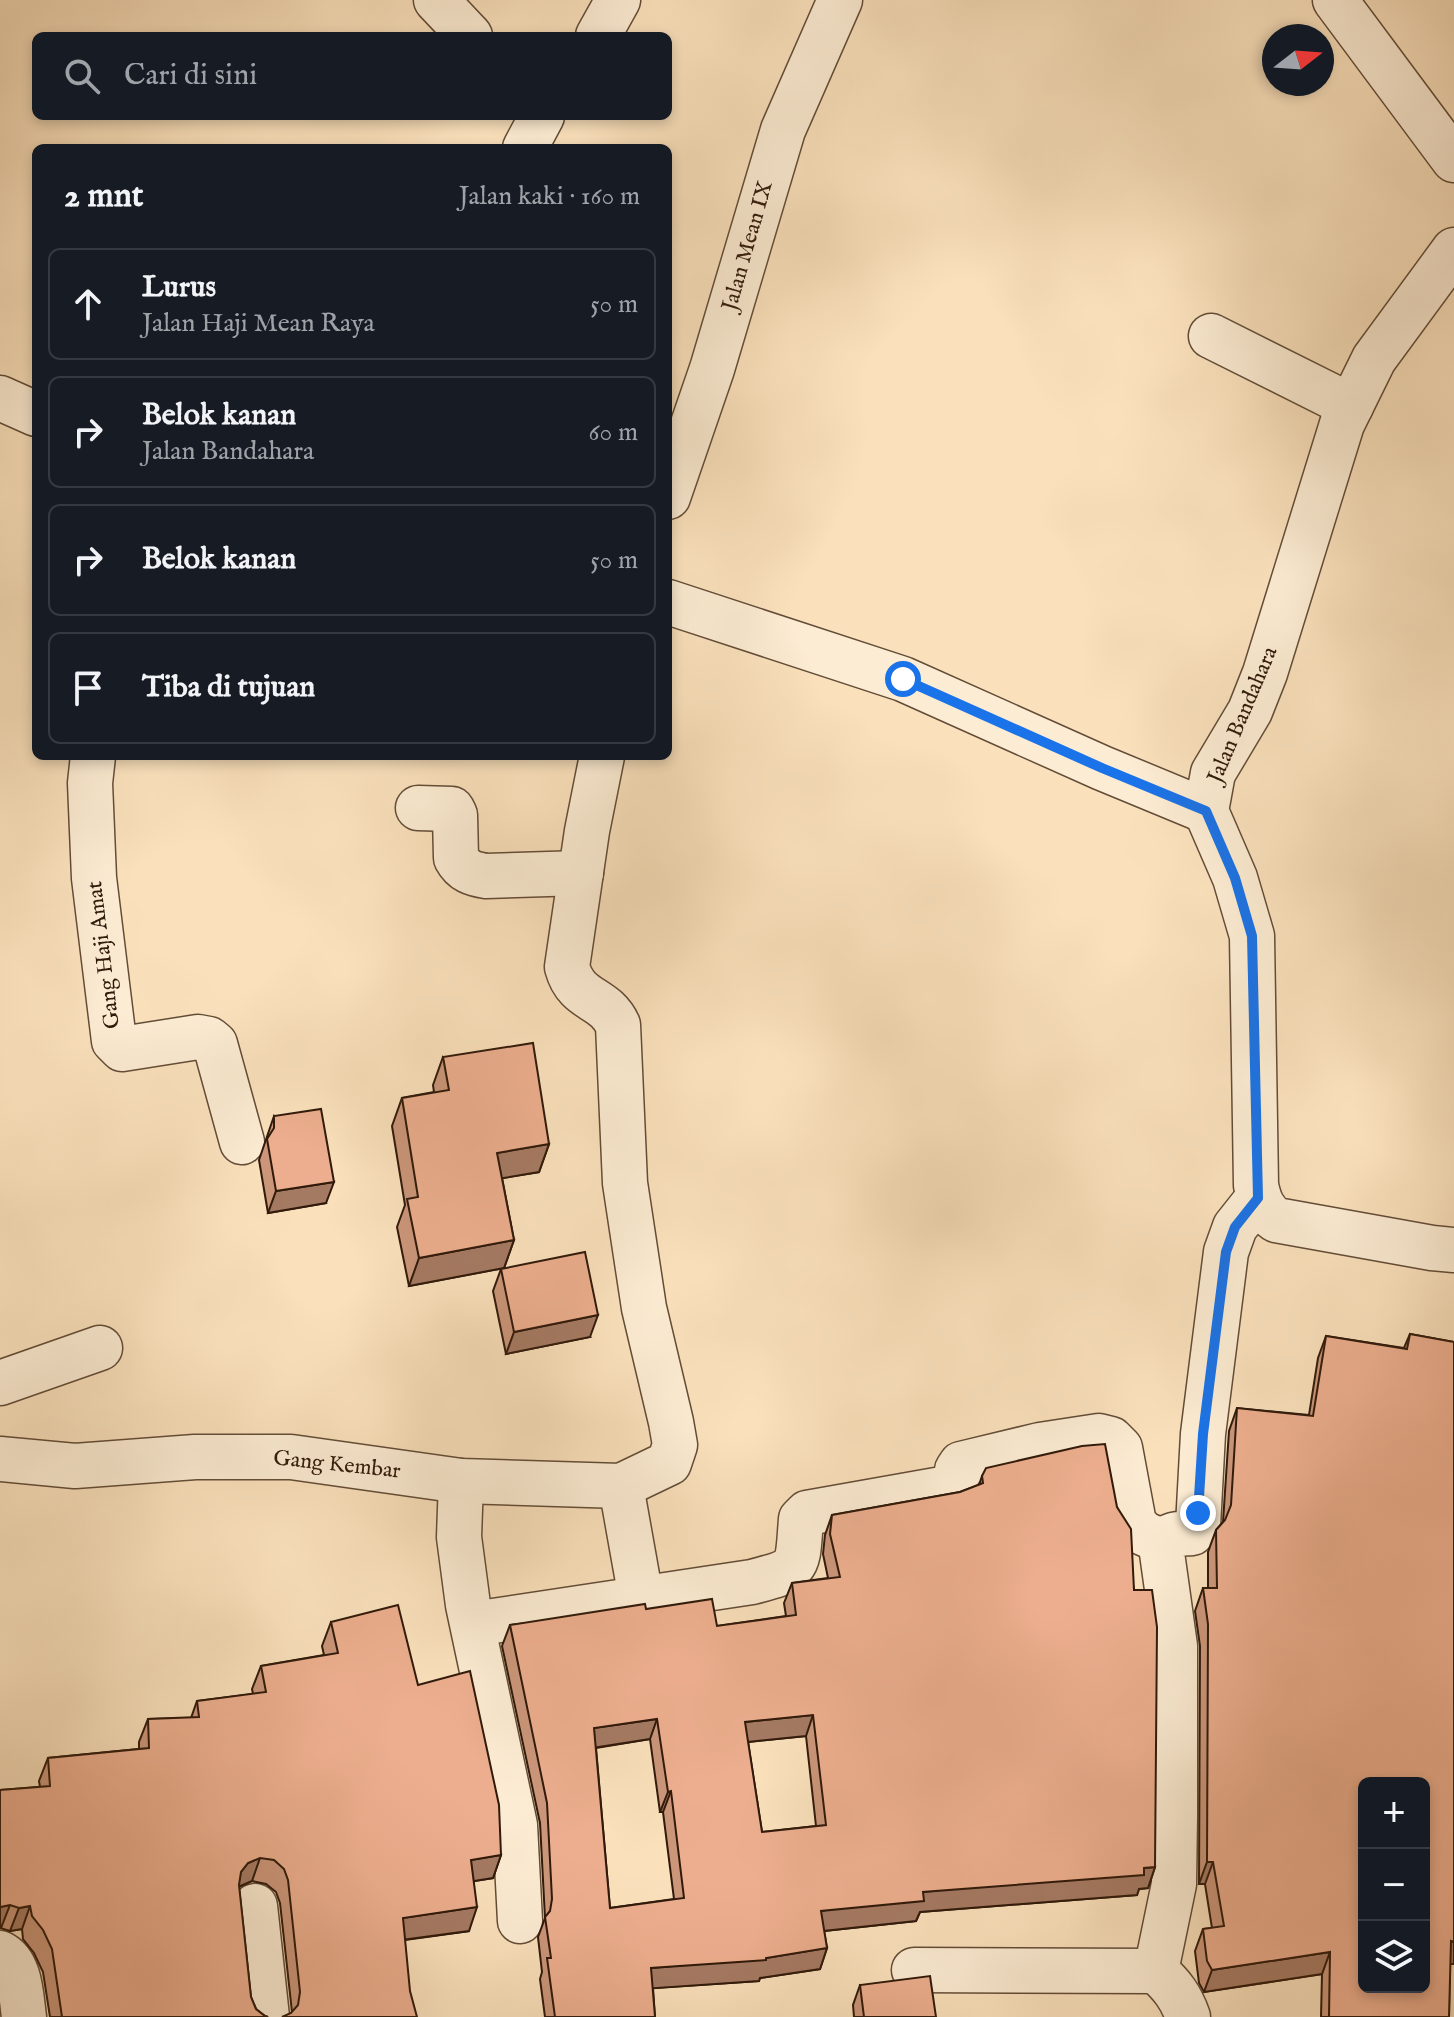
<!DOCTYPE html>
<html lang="id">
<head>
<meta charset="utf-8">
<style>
  body { margin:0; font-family:"IM FELL English",serif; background:#20242c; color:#f1f3f6 }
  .controls { position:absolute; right:24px; bottom:24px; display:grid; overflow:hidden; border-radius:12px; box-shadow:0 4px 12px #0003 }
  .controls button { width:72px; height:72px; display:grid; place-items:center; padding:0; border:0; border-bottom:2px solid #363941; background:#171b24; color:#f1f3f6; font:40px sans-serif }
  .compass { position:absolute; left:1262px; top:24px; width:72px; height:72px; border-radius:50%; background:#171b24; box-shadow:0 4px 12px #0003; rotate:73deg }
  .stop { position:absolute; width:24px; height:24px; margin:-18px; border:6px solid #1a73e8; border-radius:50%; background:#fff }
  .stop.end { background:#1a73e8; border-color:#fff; box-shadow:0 2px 8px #0008 }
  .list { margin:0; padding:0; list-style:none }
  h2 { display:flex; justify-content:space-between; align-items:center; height:104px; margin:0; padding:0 32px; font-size:34px }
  h2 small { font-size:26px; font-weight:400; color:#9ea1a6 }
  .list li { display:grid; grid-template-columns:52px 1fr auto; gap:24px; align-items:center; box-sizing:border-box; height:112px; margin:0 16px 16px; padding:0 16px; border:2px solid #363941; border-radius:12px }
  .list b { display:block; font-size:30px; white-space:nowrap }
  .list p { margin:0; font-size:26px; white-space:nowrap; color:#9ea1a6 }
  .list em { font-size:26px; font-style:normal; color:#9ea1a6 }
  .icon { flex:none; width:44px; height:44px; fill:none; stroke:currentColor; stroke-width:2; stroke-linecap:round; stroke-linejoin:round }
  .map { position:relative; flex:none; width:1454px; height:2017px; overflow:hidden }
  .search { position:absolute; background:#171b24; box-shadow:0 4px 12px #0003; left:32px; top:32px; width:640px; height:88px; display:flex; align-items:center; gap:20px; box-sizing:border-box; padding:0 28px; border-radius:12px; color:#9ea1a6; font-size:30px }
  .panel { position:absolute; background:#171b24; box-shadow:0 4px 12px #0003; left:32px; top:144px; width:640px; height:616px; border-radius:12px }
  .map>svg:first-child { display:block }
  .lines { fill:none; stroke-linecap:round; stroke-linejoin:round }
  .street-casing { stroke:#634c37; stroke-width:47 }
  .street { stroke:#fcecd3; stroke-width:44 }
  .wall { fill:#cb967a; stroke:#311a0b; stroke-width:2; fill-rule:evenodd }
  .shaded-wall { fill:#a57a63; stroke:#311a0b; stroke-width:2 }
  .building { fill:#ecae8e; stroke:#311a0b; stroke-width:2; fill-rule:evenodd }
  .route { stroke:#1a73e8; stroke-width:10 }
  .labels { text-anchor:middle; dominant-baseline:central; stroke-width:6; stroke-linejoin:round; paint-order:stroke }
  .street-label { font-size:22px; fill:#311a0b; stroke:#fcecd3 }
</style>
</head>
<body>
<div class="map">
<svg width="1454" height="2017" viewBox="0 0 1454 2017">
  <rect width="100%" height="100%" fill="#fae1bc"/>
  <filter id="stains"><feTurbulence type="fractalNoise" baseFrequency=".0025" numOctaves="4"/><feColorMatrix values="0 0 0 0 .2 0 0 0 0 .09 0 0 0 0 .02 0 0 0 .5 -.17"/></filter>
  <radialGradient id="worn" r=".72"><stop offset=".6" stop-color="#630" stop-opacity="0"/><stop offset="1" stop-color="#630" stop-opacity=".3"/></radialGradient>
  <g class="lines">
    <defs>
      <g id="street">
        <polyline points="436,0 470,36"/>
        <polyline points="1335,0 1454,160"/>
        <polyline points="598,36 618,0"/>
        <polyline points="525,148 542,116"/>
        <path d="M1454 250 1374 359 1342 424 1265 673 1250 711 1213 773 1206 811 1235 878 1252 936 1256 1185C1259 1200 1263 1211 1276 1220L1432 1248 1454 1250"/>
        <polyline points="1211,336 1351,406"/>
        <polyline points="0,398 36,414"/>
        <polyline points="668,497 712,369 783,130 840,0"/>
        <polyline points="668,602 903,679 1102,768 1206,811"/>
        <polyline points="93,756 90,783 94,878 114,1041 122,1049 198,1037 209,1039 215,1044 242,1142"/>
        <path d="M418 808 452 809 455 815 456 858C463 871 473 874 486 876L581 873"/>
        <polyline points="0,1383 100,1348"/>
        <path d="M0 1459 75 1466 195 1457H291L461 1481 621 1486 669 1463 675 1445 671 1422 644 1308 625 1183 618 1025C604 995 577 1003 567 967L587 831 602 756"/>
        <polyline points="461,1481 459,1537 468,1605 515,1825 520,1921"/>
        <polyline points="621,1486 641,1598"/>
        <path d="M473 1624 752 1582C802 1569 797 1569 801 1519L807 1513 948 1488 956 1481 957 1470 961 1464 1040 1445 1099 1436 1111 1439 1120 1448 1134 1523 1143 1533 1163 1542"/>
        <polyline points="255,1906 267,2017"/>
        <path d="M0 1953C21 1963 21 1996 24 2017"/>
        <path d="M914 1970 1156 1971C1172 1985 1181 1997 1188 2017"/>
        <path d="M1156 1971 1174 1884 1175 1816V1646L1161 1546C1165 1533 1180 1534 1192 1533L1198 1526 1203 1434 1226 1252 1235 1227 1258 1198"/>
      </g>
    </defs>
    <!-- street casing -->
    <use href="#street" class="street-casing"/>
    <!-- street -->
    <use href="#street" class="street"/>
  </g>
  <!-- wall -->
  <g class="wall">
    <polygon points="443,1057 549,1144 539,1172 502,1178 514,1240 504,1268 409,1286 397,1227 405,1205 392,1126 402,1098 434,1092 433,1085"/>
    <polygon points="274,1116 326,1203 268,1213 259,1160"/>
    <polygon points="501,1269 590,1337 506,1354 493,1291"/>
    <polygon points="1410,1334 1454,1342 1454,1964 1450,1964 1449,2017 1321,2017 1322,1974 1204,1992 1199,1983 1195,1951 1203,1929 1212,1928 1205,1884 1199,1884 1200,1646 1195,1611 1203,1588 1208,1588 1208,1552 1216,1530 1223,1522 1229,1431 1237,1408 1309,1415 1318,1358 1326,1336 1404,1348"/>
    <path d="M982 1476 1117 1507 1134 1590 1155 1867 1148 1888 1139 1889 1137 1895 920 1912 916 1921 824 1931 827 1948 820 1969 760 1978 759 1981 653 1988 655 2017H545L540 1979 542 1972 538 1937 545 1918 540 1823 502 1646 510 1625 646 1609 717 1626 786 1616 784 1603 792 1583 828 1578 823 1554 825 1535 832 1515 960 1492 979 1485ZM806 1736 816 1826 762 1832 748 1742ZM650 1739 660 1812H663L674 1899 610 1908 596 1748Z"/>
    <polygon points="331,1622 418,1685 501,1855 493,1878 474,1881 469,1931 405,1940 292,2012 280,1903 276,1892 266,1884 252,1881 239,1887 251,1997 256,2009 265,2016 268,2017 50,2017 43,1972 34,1953 23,1939 22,1929 10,1931 0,1928 0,1790 40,1787 39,1781 48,1758 139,1749 139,1742 148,1719 191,1718 197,1701 253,1694 252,1689 261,1666 324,1655 322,1646"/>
    <polygon points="860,1985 936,2017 854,2017 853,2005"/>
  </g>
  <!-- shaded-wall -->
  <g class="shaded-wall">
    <polygon points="549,1144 539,1172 486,1181 497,1153"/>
    <polygon points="334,1182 326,1203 268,1213 276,1191"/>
    <polygon points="514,1240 504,1268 409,1286 419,1258"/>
    <polygon points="598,1315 590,1337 506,1354 514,1332"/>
    <polygon points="813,1715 806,1736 738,1743 745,1722"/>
    <polygon points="657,1719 650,1739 586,1749 594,1728"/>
    <polygon points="671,1791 663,1812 660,1812 668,1792"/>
    <polygon points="501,1855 493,1878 462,1883 471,1860"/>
    <polygon points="260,1858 252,1881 240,1886 233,1895 241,1872 248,1863"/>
    <polygon points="1207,1862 1213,1862 1205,1884 1199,1884"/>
    <polygon points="1155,1867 1148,1888 1139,1889 1137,1895 920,1912 916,1921 814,1932 821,1911 923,1892"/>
    <polygon points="10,1905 1,1928 0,1928 0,1907"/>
    <polygon points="30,1906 22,1929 10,1931 19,1908"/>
    <polygon points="477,1907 469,1931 394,1941 403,1918"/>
    <polygon points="1451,1941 1454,1942 1454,1964 1443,1964"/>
    <polygon points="827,1948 820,1969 760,1978 759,1981 643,1989 651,1968 766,1958"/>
    <polygon points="1330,1952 1322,1974 1204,1992 1212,1970"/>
  </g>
  <!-- building -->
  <g class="building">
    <polygon points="533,1043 549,1144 497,1153 514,1240 419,1258 407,1199 418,1197 402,1098 449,1090 443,1057"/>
    <polygon points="321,1109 334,1182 276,1191 267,1139 274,1128 274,1116"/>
    <polygon points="585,1252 598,1315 514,1332 501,1269"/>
    <path d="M1410 1334 1454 1342V1942L1451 1941 1449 2017H1329L1330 1952 1212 1970 1207 1961 1203 1929 1224 1926 1213 1862H1207L1208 1624 1203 1588H1217L1216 1530 1225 1520 1231 1505 1237 1408 1313 1416 1326 1336 1407 1349ZM1364 1783H1424V1987H1364Z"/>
    <path d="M1105 1444 1117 1507 1131 1529 1134 1590H1152L1157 1627 1155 1867 1144 1868V1875L923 1892 924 1901 821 1911 827 1948 766 1958V1960L651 1968 655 2017H555L547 1958H551L545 1917 550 1911 552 1899 547 1803 510 1625 645 1604 646 1609 712 1599 717 1626 796 1615 792 1583 840 1577 830 1534 832 1515 960 1492 983 1483 982 1476 986 1468 1082 1446ZM813 1715 826 1825 762 1832 745 1722ZM657 1719 668 1792 671 1791 684 1898 610 1908 594 1728Z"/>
    <polygon points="398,1605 418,1685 470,1671 499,1805 501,1855 471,1860 477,1907 403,1918 410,1991 417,2017 282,2017 291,2013 298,2005 300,1992 288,1880 284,1869 274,1860 260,1858 248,1863 241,1872 239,1885 251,1997 256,2009 265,2016 268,2017 62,2017 52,1949 43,1930 32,1916 30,1906 19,1908 10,1905 0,1907 0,1790 50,1786 48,1758 149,1748 148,1719 199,1717 197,1701 266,1692 261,1666 338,1653 331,1622"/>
    <polygon points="930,1976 936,2017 864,2017 860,1985"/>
  </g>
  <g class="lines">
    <!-- route -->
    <polyline class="route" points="903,679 1102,768 1206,811 1235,878 1252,936 1258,1198 1235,1227 1226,1252 1203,1434 1198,1513"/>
  </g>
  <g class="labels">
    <!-- street labels -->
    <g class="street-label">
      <text transform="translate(748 246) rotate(-74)">Jalan Mean IX</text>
      <text transform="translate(1243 715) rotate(-67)">Jalan Bandahara</text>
      <text transform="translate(104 955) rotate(-97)">Gang Haji Amat</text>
      <text transform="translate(337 1465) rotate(6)">Gang Kembar</text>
    </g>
  </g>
  <rect width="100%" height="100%" filter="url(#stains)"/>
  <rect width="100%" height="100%" fill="url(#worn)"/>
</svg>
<div class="controls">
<button>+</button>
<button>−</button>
<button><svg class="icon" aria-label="layers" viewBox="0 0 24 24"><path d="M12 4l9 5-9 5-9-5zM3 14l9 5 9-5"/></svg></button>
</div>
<svg class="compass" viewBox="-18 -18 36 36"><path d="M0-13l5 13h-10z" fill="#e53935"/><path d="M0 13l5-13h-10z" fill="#9ea1a6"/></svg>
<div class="stop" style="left:903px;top:679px"></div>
<div class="stop end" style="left:1198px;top:1513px"></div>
<div class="search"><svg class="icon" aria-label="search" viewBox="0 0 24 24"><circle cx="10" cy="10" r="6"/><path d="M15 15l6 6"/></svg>Cari di sini</div>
<section class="panel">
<h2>2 mnt<small>Jalan kaki · 160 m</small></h2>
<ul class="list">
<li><svg class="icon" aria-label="ahead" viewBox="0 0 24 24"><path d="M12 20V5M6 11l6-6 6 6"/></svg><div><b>Lurus</b><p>Jalan Haji Mean Raya</p></div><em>50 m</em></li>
<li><svg class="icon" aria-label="right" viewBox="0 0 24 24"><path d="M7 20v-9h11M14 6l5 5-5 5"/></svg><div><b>Belok kanan</b><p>Jalan Bandahara</p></div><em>60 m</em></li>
<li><svg class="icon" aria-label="right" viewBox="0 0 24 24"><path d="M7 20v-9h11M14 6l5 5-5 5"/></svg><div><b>Belok kanan</b></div><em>50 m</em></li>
<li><svg class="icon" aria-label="arrive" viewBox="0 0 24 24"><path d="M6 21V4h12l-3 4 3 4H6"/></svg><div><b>Tiba di tujuan</b></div></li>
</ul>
</section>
</div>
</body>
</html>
